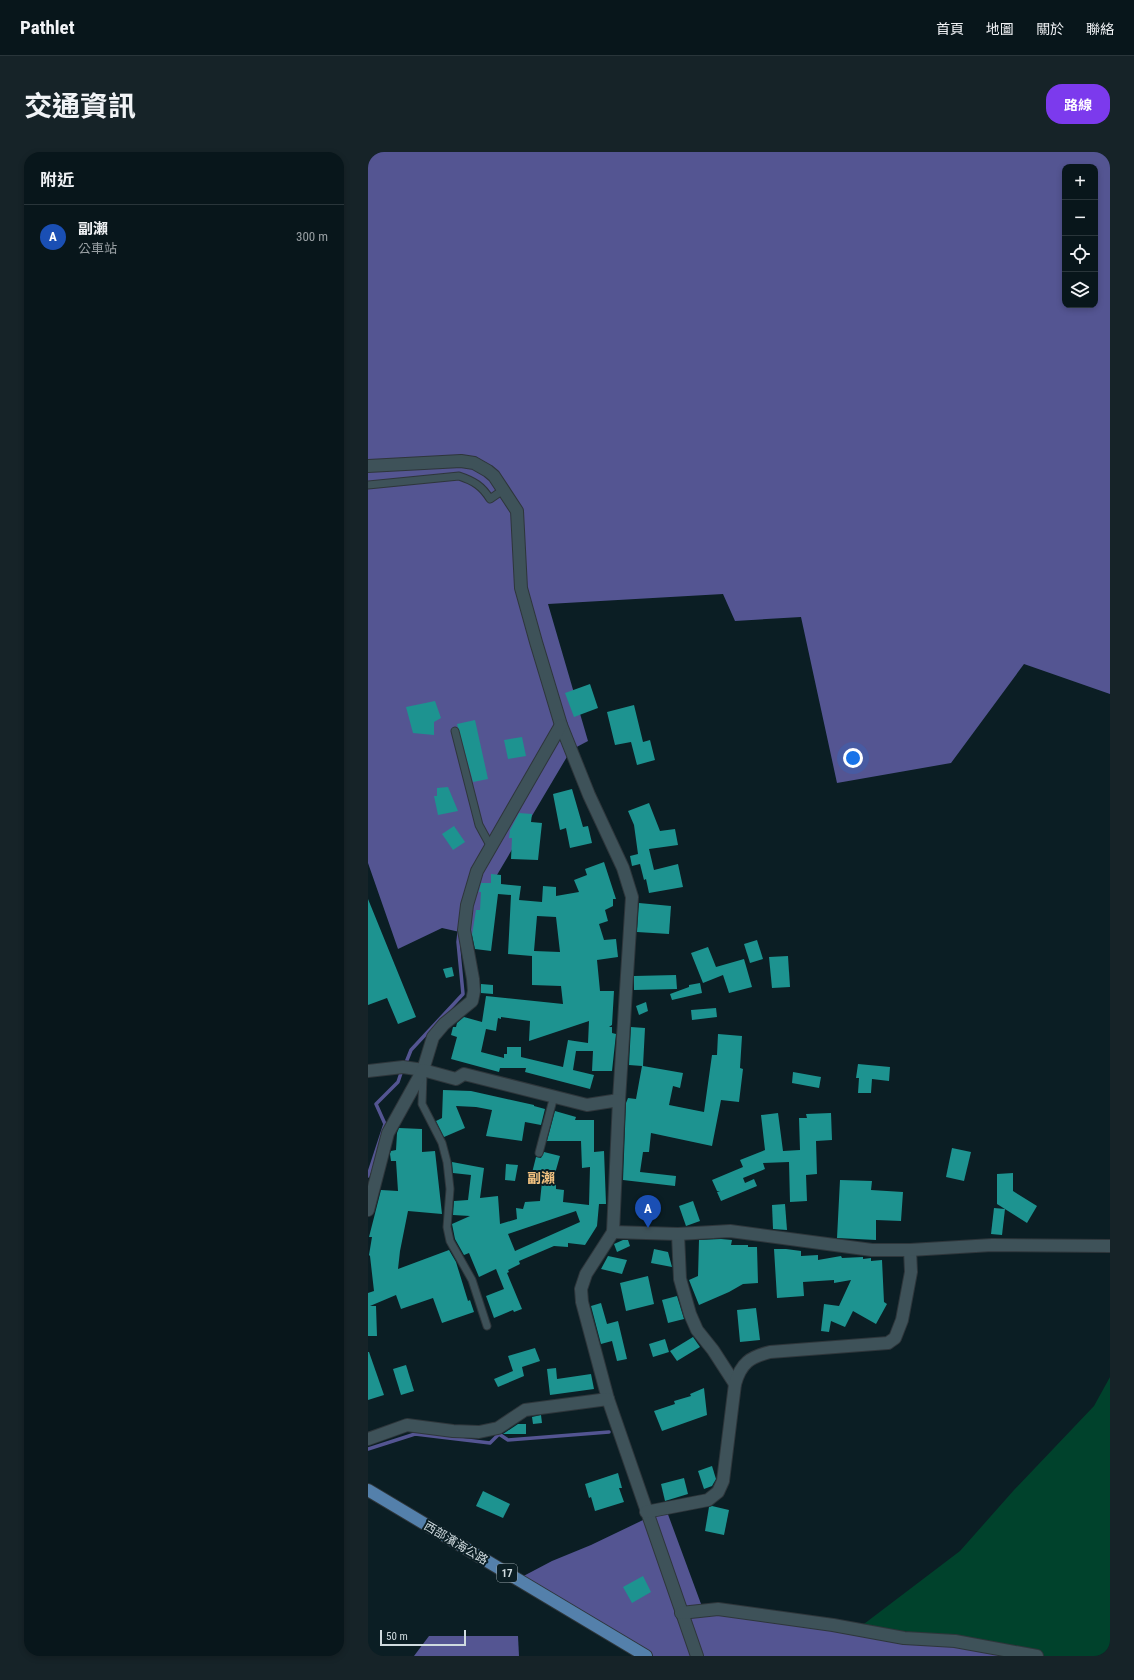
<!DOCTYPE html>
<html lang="zh-TW">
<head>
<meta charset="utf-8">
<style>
  body { margin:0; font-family:"Roboto Condensed","Noto Sans TC",sans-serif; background:#162328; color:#f1f3f6 }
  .controls { position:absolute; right:12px; top:12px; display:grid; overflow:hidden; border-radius:8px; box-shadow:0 2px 6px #0003 }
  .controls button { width:36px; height:36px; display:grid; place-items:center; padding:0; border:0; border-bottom:1px solid #29353a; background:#08161b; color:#f1f3f6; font:20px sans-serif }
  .scale { position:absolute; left:12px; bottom:10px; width:86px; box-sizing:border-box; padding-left:4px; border:2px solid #d0dbdf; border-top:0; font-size:11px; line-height:14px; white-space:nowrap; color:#d0dbdf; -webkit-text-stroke:3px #0b1e24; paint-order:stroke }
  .you { position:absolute; left:485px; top:606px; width:14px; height:14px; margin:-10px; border:3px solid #fff; border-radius:50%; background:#1a73e8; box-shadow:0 0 0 6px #1a73e833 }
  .badge { display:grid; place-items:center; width:26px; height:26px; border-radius:50%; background:#7c3aed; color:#fff; font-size:13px; font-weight:700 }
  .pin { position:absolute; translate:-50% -33px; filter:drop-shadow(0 1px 2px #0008) }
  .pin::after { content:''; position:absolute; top:21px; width:14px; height:12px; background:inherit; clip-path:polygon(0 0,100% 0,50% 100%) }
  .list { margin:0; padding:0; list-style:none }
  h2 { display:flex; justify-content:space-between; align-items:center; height:52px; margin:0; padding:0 16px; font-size:17px }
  h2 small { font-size:13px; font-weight:400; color:#989fa3 }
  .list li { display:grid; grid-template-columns:26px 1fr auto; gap:12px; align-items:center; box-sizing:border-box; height:64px; padding:0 16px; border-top:1px solid #29353a }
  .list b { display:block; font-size:15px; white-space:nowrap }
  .list p { margin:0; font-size:13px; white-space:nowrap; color:#989fa3 }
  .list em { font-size:13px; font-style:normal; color:#989fa3 }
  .icon { flex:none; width:22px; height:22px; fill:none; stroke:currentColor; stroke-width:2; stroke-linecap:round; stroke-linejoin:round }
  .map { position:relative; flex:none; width:742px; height:1504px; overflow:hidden; border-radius:16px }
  header { display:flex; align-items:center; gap:24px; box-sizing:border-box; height:56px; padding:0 20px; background:#08161b; border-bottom:1px solid #29353a }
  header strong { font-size:19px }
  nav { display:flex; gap:22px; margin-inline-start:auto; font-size:14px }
  .intro { display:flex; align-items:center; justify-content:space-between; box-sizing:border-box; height:96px; padding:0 24px }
  h1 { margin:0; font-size:28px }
  .button { padding:10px 18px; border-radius:16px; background:#7c3aed; color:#fff; font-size:14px; font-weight:700 }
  main { display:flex; gap:24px; padding:0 24px }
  aside { flex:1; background:#08161b; border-radius:16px; box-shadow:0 2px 6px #0003 }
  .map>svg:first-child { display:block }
  .green { fill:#00422c }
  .water { fill:#545592; fill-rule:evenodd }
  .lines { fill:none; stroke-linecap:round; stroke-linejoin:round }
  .stream { stroke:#545592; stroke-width:3.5 }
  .building { fill:#1d9390; fill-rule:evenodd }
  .lane-casing { stroke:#2e363b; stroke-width:9 }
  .street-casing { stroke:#2e363b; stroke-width:14 }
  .secondary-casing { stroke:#2e363b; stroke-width:14 }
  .primary-casing { stroke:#2e363b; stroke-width:14 }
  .lane { stroke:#3e5259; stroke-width:7 }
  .street { stroke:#3e5259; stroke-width:12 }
  .secondary { stroke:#3e5259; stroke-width:12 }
  .primary { stroke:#5480ab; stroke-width:12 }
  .labels { text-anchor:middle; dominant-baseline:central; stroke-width:4; stroke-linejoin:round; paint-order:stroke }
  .shield { fill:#0b1e24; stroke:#95a2a7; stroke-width:1 }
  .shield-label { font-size:11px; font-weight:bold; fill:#d0dbdf }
  .street-label { font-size:12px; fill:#d0dbdf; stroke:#0b1e24 }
  .quarter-label { font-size:14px; font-weight:bold; fill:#f3c381; stroke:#0b1e24 }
</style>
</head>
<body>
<header>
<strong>Pathlet</strong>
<nav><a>首頁</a><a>地圖</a><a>關於</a><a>聯絡</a></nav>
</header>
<div class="intro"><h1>交通資訊</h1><a class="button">路線</a></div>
<main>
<aside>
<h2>附近<small></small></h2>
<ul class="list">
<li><span class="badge" style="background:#1a4fb4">A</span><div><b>副瀨</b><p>公車站</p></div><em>300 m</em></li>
</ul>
</aside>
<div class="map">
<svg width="742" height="1504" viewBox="0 0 742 1504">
  <rect width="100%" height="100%" fill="#0b1e24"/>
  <!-- green -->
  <polygon class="green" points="742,1225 742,1504 640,1504 488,1478 592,1399 646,1338 726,1254"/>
  <!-- water -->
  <g class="water">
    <path d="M0 0H742V542L656 512 583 611 469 631 433 465 367 469 355 442 180 452 220 589 203 598 126 728 114 785 74 776 30 797 0 711ZM697 15H727V153H697Z"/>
    <polygon points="298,1357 336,1460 380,1459 640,1504 271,1504 146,1429 184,1409 223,1393"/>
    <polygon points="61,1484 150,1484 151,1504 46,1504"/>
  </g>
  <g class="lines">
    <!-- stream -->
    <g class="stream">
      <polyline points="37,913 43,898 95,842 90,790 91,781"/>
      <polyline points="0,1024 17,972 8,952 30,930 34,918"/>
      <polyline points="0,1297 47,1282 122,1291 131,1282 140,1288 241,1280"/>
    </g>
  </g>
  <!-- building -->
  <g class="building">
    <polygon points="222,532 230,556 206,565 197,541"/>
    <polygon points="67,549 73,566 66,570 66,583 45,581 38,555"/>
    <polygon points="266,553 275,590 282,588 287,608 269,613 263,590 247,593 239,560"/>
    <polygon points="107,568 120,627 105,630 89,572"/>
    <polygon points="154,585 158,604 140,607 136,588"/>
    <polygon points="80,635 90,659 70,663 66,644 69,644 69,636"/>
    <polygon points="204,637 215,675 220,674 224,691 202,696 198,676 192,678 185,642"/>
    <polygon points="281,651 292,679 307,677 310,693 281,697 286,718 310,712 315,735 281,741 278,727 276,728 272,712 264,714 262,704 270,702 266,673 260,659"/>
    <polygon points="151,661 164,662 163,670 174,671 170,708 143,707 144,686 141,686 142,678"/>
    <polygon points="86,674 97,690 85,698 74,682"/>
    <path d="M236 710 248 747H245V754L237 758 240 769 231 772 236 788 248 787 250 805 229 808 232 839H246L244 873 241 875H244V881L248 882 244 919H224L225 899H208L205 918 226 923 222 937 157 920 158 916H132L131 920 83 907 89 885 83 883 85 875H88L89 871 96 865 114 870 118 844 195 852 193 834 164 833V804L140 802 143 743 130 742 123 799 107 797 104 783 108 758H112L113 740H111L113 731H123V722L133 723V732L153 734 151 748 174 750 175 734 188 735V744L211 740 206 728 219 723 217 717ZM169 764 188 765 192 800 166 799ZM133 865 162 869 161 889 221 869 220 891 200 888 195 915 153 905V895H139V902H136V906L113 900 118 877 128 879 130 866 133 867Z"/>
    <polygon points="0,747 48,865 30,872 19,846 0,853"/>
    <polygon points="271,751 303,754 301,782 269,780"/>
    <polygon points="389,788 395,807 382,811 376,792"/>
    <polygon points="340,795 348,815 376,807 384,835 361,841 355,823 335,831 323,801"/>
    <polygon points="420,804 422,835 404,836 401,805"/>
    <polygon points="84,815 86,824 78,826 75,817"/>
    <polygon points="308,823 309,837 266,838 266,824"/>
    <polygon points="332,831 334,841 304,848 302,842 321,835 321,833"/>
    <polygon points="113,832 125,833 125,842 113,841"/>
    <polygon points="278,850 280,859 271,863 268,854"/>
    <polygon points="348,856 349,865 324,868 323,858"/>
    <polygon points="263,875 277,876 275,914 315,921 312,936 305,934 301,953 336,960 344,903 349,903 350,882 374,884 372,916 375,917 371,950 353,948 344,994 283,981 281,1000 275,1000 272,1020 308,1024 307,1034 255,1028 258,951 260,946 268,947 274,914 261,913"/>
    <polygon points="490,912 522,915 521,929 504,927 503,941 490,941 491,926 488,926"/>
    <polygon points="425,920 453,925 451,936 424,931"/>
    <polygon points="75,938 103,939 166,953 166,954 177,957 173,973 157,970 154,989 118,984 124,958 108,955 88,954 97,976 76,985 68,969 74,966"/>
    <path d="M187 959 208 965 207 968H226V1000L236 999 238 1052H231L229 1074 217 1093 200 1091V1095L186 1094 151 1109 152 1112 140 1118 141 1120 139 1121 154 1157 146 1160 145 1158 126 1166 118 1144 136 1137 128 1117 111 1125 101 1101 96 1103 87 1087 84 1072 102 1064 85 1063 86 1049 100 1048 103 1023 85 1021 84 1010 116 1016 112 1046 130 1044 132 1072 149 1067 148 1056 155 1057 157 1050 172 1049 174 1030 162 1029 168 1005 173 1006 176 1000 192 1004 188 1018V1037L196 1038 195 1050 221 1053 222 1015 214 1016 213 989H179ZM208 1059 212 1070 147 1099 140 1082Z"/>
    <polygon points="410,961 415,999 432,998 431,966 439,966 438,962 463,961 464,988 448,989 449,1022 438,1023 439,1049 422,1050 421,1010 395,1011 397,1017 375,1026 377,1031 386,1027 389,1034 353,1049 349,1040 352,1039 349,1039 344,1028 375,1015 372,1008 397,998 393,963"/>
    <polygon points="31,976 54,977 54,1000 67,999 74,1062 40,1059 32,1099 30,1117 81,1098 88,1110 100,1149 102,1148 106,1160 74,1171 65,1146 33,1157 28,1143 2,1154 8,1154 9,1184 0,1184 0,1141 6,1139 2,1104 1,1103 4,1085 1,1085 13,1038 30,1039 28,1009 23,1009 22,1002 23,999 28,998 29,981"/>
    <polygon points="584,996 603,1000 596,1029 578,1025"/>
    <polygon points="138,1012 150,1013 147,1029 137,1028"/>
    <polygon points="645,1021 645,1039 669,1054 659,1071 629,1052 629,1022"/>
    <polygon points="472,1028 504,1029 503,1038 535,1040 533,1069 508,1068 508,1088 469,1086"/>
    <polygon points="325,1049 332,1069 318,1074 311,1054"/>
    <polygon points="417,1052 419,1078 405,1077 404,1053"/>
    <polygon points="626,1056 637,1057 634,1083 623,1082"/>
    <polygon points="353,1087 364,1088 363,1093 380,1093 380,1095 389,1095 390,1131 375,1132 361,1140 331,1153 321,1128 330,1124 331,1088"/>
    <polygon points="255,1088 260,1088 262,1094 249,1100 246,1092"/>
    <polygon points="286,1097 300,1100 304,1115 283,1111"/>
    <polygon points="406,1097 418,1097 433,1099 433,1104 450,1103 450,1108 473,1104 474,1106 495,1105 495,1107 503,1106 503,1109 514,1108 516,1150 519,1152 508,1172 485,1159 477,1175 463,1169 461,1180 453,1179 456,1152 471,1154 483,1128 466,1131 466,1128 435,1130 436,1144 409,1146"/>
    <polygon points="240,1104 259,1108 254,1122 233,1117"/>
    <polygon points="280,1124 286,1152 258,1159 252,1131"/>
    <polygon points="309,1144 316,1167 300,1171 294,1148"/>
    <polygon points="233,1151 239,1172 250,1169 259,1207 249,1209 244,1189 233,1192 223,1154"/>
    <polygon points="388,1156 392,1188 372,1190 369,1158"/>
    <polygon points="325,1185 332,1195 309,1209 302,1199"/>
    <polygon points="297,1187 301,1200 285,1205 281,1192"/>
    <polygon points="167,1196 172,1209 154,1215 156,1224 130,1235 126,1227 145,1219 140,1204"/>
    <polygon points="0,1200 1,1200 16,1243 0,1248"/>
    <polygon points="38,1213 46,1239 33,1243 25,1217"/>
    <polygon points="188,1216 189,1227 223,1222 226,1237 182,1243 179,1217"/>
    <polygon points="336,1236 339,1263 294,1279 286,1259 307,1252 306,1249 323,1244 322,1242"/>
    <polygon points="173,1263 174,1271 165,1272 164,1265"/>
    <polygon points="150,1272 158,1272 158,1282 135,1282"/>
    <polygon points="344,1314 348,1327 344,1334 336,1337 330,1319"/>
    <polygon points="250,1321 254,1336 251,1336 256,1350 227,1359 223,1345 221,1346 217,1332"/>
    <polygon points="316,1326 320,1342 297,1349 293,1332"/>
    <polygon points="115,1339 142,1352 135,1366 108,1354"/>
    <polygon points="344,1354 361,1358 356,1383 337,1379 341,1355"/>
    <polygon points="275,1424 283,1440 264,1451 255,1435"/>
  </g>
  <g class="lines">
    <defs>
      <g id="lane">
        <path d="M0 333 91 324C106 329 114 334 122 347L135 338"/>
        <polyline points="87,579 111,673 123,695"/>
        <polyline points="55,922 54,952 74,991 79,1010 82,1037 79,1075 82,1089 104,1128 119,1174"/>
        <polyline points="171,1001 186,944"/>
      </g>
      <g id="street">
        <polyline points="0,314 93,309 106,311 120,319 126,324 149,359 153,436 168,490 193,573 221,643 255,716 264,745 251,948"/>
        <polyline points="0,919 35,915 55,918 65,885 76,872 104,849 106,839 105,827 96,778 99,753 109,719 193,573"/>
        <polyline points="245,1080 218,1122 213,1137 214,1150 240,1247 329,1504"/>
        <polyline points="310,1082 312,1127 322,1162 329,1178 345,1198 367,1232"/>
        <polyline points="0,1287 39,1273 85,1279 111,1280 130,1276 157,1258 240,1247"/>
        <path d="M278 1360 340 1348 350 1340 355 1329 367 1232C373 1211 382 1205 402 1200L520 1191 527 1186 534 1168 543 1120 542 1098"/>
        <polyline points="313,1461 350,1457 465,1473 536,1486 587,1489 669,1504"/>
      </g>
      <polyline id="secondary" points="0,1058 20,981 55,918 88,927 96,922 219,953 251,948 245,1080 310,1082 362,1079 504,1098 542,1098 624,1093 742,1094"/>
      <polyline id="primary" points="0,1338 278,1504"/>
    </defs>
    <!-- lane casing -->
    <use href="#lane" class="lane-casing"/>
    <!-- street casing -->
    <use href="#street" class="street-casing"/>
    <!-- secondary casing -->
    <use href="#secondary" class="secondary-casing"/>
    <!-- primary casing -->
    <use href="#primary" class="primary-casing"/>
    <!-- lane -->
    <use href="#lane" class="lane"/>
    <!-- street -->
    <use href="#street" class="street"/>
    <!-- secondary -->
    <use href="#secondary" class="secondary"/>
    <!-- primary -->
    <use href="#primary" class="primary"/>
  </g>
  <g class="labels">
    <!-- shield labels -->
    <rect class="shield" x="129" y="1412" width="20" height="18" rx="3"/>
    <g class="shield-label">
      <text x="139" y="1421">17</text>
    </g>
    <!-- street labels -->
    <g class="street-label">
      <text transform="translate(88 1391) rotate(31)">西部濱海公路</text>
    </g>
    <!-- quarter labels -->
    <g class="quarter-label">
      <text x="173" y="1026">副瀨</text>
    </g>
  </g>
</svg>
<div class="controls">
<button>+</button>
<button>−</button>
<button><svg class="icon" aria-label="locate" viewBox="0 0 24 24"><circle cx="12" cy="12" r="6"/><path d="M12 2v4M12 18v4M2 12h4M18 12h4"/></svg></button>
<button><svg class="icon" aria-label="layers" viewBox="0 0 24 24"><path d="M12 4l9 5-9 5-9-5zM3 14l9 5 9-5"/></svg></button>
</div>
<div class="scale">50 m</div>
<div class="you"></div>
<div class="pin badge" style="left:280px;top:1076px;background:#1a4fb4">A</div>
</div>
</main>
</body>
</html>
